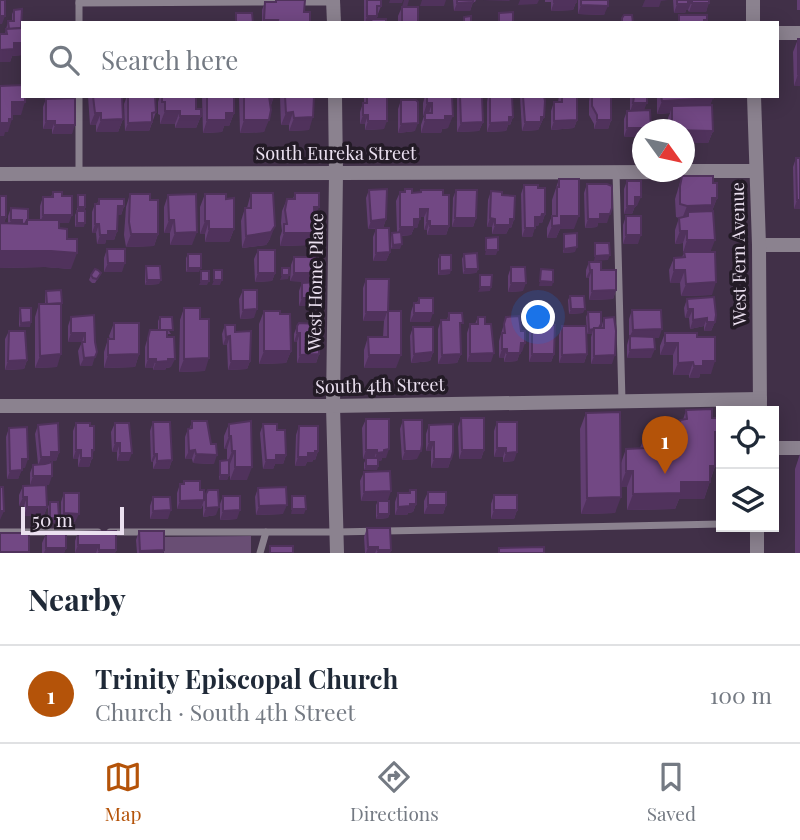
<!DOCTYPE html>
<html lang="en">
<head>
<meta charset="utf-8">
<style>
  body { margin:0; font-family:"Playfair Display",serif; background:#f6f6f7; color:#1f2937 }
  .controls { position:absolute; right:21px; bottom:21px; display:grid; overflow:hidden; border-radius:0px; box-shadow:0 4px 18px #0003 }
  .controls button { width:63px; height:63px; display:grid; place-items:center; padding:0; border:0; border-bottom:2px solid #e0e1e3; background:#fff; color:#1f2937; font:35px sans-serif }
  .compass { position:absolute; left:632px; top:119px; width:63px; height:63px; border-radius:50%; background:#fff; box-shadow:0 4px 18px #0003; rotate:123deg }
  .scale { position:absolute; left:21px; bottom:18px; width:103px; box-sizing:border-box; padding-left:7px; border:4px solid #ebe0f0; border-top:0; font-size:19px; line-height:24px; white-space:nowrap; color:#ebe0f0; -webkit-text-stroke:5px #231b26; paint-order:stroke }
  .you { position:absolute; left:539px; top:318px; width:24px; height:24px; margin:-18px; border:5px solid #fff; border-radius:50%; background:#1a73e8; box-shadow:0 0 0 10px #1a73e833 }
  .badge { display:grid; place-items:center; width:46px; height:46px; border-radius:50%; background:#b45309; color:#fff; font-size:23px; font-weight:700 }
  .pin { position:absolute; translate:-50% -58px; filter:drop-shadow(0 2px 4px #0008) }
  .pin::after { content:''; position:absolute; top:37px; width:24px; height:21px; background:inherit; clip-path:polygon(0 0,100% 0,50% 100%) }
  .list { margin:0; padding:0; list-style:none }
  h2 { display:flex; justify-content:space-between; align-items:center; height:91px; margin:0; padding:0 28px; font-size:30px }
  h2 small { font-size:23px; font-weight:400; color:#747a83 }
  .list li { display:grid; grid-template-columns:46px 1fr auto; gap:21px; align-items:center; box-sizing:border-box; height:98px; padding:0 28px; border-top:2px solid #e0e1e3 }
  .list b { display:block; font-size:26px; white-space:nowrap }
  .list p { margin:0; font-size:23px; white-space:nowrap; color:#747a83 }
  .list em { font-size:23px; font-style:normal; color:#747a83 }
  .icon { flex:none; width:38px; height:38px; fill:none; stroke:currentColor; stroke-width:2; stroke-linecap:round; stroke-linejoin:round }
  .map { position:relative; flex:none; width:800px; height:553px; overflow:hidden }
  .search { position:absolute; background:#fff; box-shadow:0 4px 18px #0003; left:21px; right:21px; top:21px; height:77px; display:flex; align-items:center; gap:18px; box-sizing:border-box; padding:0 24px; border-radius:0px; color:#747a83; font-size:26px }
  .sheet { height:189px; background:#fff }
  nav { display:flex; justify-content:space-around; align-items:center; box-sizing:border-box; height:98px; border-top:2px solid #e0e1e3; background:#fff; font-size:19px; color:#747a83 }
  nav a { display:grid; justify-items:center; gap:4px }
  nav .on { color:#b45309 }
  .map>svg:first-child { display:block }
  .green { fill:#694e74 }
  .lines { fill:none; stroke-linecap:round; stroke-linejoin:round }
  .service { stroke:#8b828f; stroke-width:7 }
  .minor { stroke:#8b828f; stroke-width:14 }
  .tertiary { stroke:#8b828f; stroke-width:14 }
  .wall { fill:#623e72 }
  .shaded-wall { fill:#50325c }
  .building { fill:#724884; stroke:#50325c; stroke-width:2 }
  .labels { text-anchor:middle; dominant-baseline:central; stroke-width:7; stroke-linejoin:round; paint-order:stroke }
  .street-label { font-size:18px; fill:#ebe0f0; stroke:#231b26 }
</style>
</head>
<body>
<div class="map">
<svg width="800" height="553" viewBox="0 0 800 553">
  <rect width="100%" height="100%" fill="#413048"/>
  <!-- green -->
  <polygon class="green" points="251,536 251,553 164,553 163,537"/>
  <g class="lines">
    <!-- service -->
    <g class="service">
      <polyline points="79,1 79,23"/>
      <polyline points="295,2 333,2"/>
      <polyline points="79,3 273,2"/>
      <polyline points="79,96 79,174"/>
      <polyline points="616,172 622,401"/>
      <polyline points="0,532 98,532"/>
      <polyline points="110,532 336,532 721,524"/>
      <polyline points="260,553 266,532"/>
    </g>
    <!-- minor -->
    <g class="minor">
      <polyline points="333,0 334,23"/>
      <polyline points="777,33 800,33"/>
      <polyline points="335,96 336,173 333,406 337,553"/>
      <polyline points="684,171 756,171"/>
      <polyline points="0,174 672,172"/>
      <polyline points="759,245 800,245"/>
      <polyline points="0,406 333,406 760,399"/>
      <polyline points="774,448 800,448"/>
    </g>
    <!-- tertiary -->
    <g class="tertiary">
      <polyline points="753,0 753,23"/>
      <polyline points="754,96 759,245 760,411"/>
      <polyline points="757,553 757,527"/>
    </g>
  </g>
  <!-- wall -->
  <g class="wall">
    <polygon points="275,0 305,0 304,12 310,23 262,23 262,10 265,2 275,2"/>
    <polygon points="364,0 381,0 381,6 376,19 386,23 364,23"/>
    <polygon points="453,0 476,0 475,2 473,2 470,11 454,11"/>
    <polygon points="545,0 576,0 576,2 573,10 551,11 551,2 545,2"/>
    <polygon points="578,0 608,0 604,15 578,14"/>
    <polygon points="673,0 709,0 706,12 689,12 688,10 686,10 685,13 674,13"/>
    <rect x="797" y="0" width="3" height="10"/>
    <polygon points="402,7 418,23 398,23 398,16"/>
    <polygon points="14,10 21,28 23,28 23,52 22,55 12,56 10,62 0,62 5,34 8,21 12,21 12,14"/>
    <polygon points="798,39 800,39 800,86 794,86 793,52"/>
    <polygon points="53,96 75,96 72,134 52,134 52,129 43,129 43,107 46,99 53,98"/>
    <polygon points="88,96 122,96 123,119 118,132 96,132 96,125 90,125"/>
    <polygon points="127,96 156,112 149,131 125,131 124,104"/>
    <polygon points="160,96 196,96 196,109 201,116 196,128 175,128 175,124 160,124 160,115 158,114 158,102"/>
    <polygon points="202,96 234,96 234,113 229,126 224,126 222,132 203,133"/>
    <polygon points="239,96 274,96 271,105 270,105 264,132 240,133"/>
    <polygon points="280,96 314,96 309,130 289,131 289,125 281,125"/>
    <polygon points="364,96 387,96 384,129 365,130 365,124 360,124 360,112 363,103 364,103"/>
    <polygon points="425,96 452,96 448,128 442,129 441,133 421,133 421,125 424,116 423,116 423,103"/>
    <polygon points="457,96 482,96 483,122 479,131 457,132"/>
    <polygon points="488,96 512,96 513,117 510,125 508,125 506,131 487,132 487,102"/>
    <polygon points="520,96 544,96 544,117 538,130 522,131"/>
    <polygon points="559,96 577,96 577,120 574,128 551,130 551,111 554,102 558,102"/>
    <polygon points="590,96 611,96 611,120 608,129 594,129 594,124 589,115 589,101"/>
    <polygon points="630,96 647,96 644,110 624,137 624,119 627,111 630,111"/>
    <polygon points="657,96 713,96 710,105 713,131 708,143 684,143 684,130 668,130 668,118 670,113 657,114"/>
    <polygon points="401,100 415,131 398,133 398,109"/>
    <polygon points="796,158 800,158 800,209 794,209 793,167"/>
    <polygon points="682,176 713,183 717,198 712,211 710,211 712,295 681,296 680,283 670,283 669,270 674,258 682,257 684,253 683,253 683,243 675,244 675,230 679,218 676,217 675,199"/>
    <polygon points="559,179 574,229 560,229 556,238 547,238 547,228 552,216 552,200"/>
    <polygon points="627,181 637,206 635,206 632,214 624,214 624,189"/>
    <polygon points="587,184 607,223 598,223 597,227 585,228 584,193"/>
    <polygon points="524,185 538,188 545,214 542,223 539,223 538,226 535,225 532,237 522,237 521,194"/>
    <polygon points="405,189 412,193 420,192 421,190 443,195 449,226 446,235 427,235 427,230 424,230 424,217 420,217 417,228 414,228 411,235 401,236 400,249 391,249 391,237 392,233 397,232 396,201 400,192 404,192"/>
    <polygon points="369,190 386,219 383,228 390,252 386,261 373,261 373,237 376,229 368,229 366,198"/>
    <polygon points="456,190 476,218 473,227 452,227 453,198"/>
    <polygon points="491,191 502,195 514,219 511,228 509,228 506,234 492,234 492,227 487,227 488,200"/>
    <polygon points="53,192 62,196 69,223 59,223 59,228 67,239 71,269 45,267 0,268 0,196 6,217 4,223 8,223 8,216 11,208 28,220 40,220 40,206 43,197 51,197"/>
    <polygon points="251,193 270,239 266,245 242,248 241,221 245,208 247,208"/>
    <polygon points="295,193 315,219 315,233 310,245 280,246 280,237 282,231 281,223 282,211 287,199 293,199"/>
    <polygon points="130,194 150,200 158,234 154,246 126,247 124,235 126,207"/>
    <polygon points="205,194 226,199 234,229 229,242 205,242 205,234 200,234 200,207"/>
    <polygon points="78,195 85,207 84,211 84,227 75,227 75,215 77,211 77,199"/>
    <polygon points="168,195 192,245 170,245 170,233 164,233 164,207"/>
    <polygon points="99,199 124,206 121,215 118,215 117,231 114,240 106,240 105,244 97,244 96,233 92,233 92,212 95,204 97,204"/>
    <polygon points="626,216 638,244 623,244 623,225"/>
    <polygon points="564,234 575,252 563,253 563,238"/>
    <polygon points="107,249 122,272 104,272 104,258"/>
    <polygon points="258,250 275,273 272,281 255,282 254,259"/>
    <polygon points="188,254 199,272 186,272 186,258"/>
    <polygon points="464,254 478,269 476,273 463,274 462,259"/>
    <polygon points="440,255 450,274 438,275 438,259"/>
    <polygon points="294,257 312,282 290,281 291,265"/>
    <polygon points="589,262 601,270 616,290 613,299 589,300 589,278 586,278 586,270"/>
    <polygon points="146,266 159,284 145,285 145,270"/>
    <polygon points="511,267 523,291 508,292 508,276"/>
    <polygon points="101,273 95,283 92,283 89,280 91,275"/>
    <polygon points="366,279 388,311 396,368 364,368 364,350 368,337 383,337 384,321 363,321 363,288"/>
    <polygon points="302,283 314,306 299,306 299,291"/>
    <polygon points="243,290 254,318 240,319 239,299"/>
    <polygon points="46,291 62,303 61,306 57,367 35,368 35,317 39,304 45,304 45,295"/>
    <polygon points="570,296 583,313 569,314 568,300"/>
    <polygon points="419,298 430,322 410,322 411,312 414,303 417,303"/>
    <polygon points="687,299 715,322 711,331 704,331 704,326 690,329 689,318 685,318 684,308"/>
    <polygon points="20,308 30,327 19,327 19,312"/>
    <polygon points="184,308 200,319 205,371 179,372 180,320"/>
    <polygon points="632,310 659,338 654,338 651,358 627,358 627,345 629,338 629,319"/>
    <polygon points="264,311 280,314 291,351 286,363 259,364 259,324"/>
    <polygon points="588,312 599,328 601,328 604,318 612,364 591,364 591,337 592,334 587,334 586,317"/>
    <polygon points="449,313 460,330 461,354 457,363 438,364 438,329 441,320 447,320"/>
    <polygon points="71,317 95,342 92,366 80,366 78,351 82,342 68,342 68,326"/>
    <polygon points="160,317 171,334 167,334 171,367 166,368 165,370 153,370 153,368 145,368 145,347 150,330 158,330 158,321"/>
    <polygon points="478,317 491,362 467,362 467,333 470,324 475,324"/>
    <polygon points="506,317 522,352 520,352 517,361 504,362 504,358 499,358 499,341"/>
    <polygon points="532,317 554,354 551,362 529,362 529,326"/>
    <polygon points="114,323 139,354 135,367 104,368 104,352 108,339 110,339 109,336"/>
    <polygon points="225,325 250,361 247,369 228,370 227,345 223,345 222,334"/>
    <polygon points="297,326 319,354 316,363 297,363 297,342 294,342 294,334"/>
    <polygon points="562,326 587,354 584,363 559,363 559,335"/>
    <polygon points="413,327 433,352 430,361 411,363 410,336"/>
    <polygon points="9,331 27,360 24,369 5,370 5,339"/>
    <polygon points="665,333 697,337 711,374 700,374 699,378 689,378 689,375 673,375 673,355 660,355 660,346"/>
    <polygon points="686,410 712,418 717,449 715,449 715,466 704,499 679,499 675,509 627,510 627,487 621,487 615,513 581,514 580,429 586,413 621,463 626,449 640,448 645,436 658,448 675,448 674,436 680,420 683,420"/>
    <polygon points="461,418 484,450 481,459 459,459 458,427"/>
    <polygon points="366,419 386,458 382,458 381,461 378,461 377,470 364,470 364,463 366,459 363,459 362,428"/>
    <polygon points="403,420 417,459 402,460 400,429"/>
    <polygon points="192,421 214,464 193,463 192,459 185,459 185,437 188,429 190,428"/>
    <polygon points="153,422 172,460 169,469 153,469 153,462 151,462 150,431"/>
    <polygon points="497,422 514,461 503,462 503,457 494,457 494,431"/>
    <polygon points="76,423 92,458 89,467 78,467 78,459 73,459 73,431"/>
    <polygon points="115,423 129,461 117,461 117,452 112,452 111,432"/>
    <polygon points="229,424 247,480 230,480 230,464 229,464 229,475 227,480 219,480 219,465 220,461 227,460 227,449 224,449 224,436"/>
    <polygon points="263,424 277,430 286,455 283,464 275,464 273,469 263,469 260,433"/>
    <polygon points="38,425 59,452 56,461 50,461 49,463 49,485 30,485 30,473 33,465 38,464 35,434"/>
    <polygon points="429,425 451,459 448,468 431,468 431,451 426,451 426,434"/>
    <polygon points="299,426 318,451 315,460 313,460 312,462 307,462 305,466 295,466 296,435"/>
    <polygon points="9,428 25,468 22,468 18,479 7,479 6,437"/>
    <polygon points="800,454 800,553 795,553 795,469"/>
    <polygon points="364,472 388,500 361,501 360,481"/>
    <polygon points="184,481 200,490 204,499 208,490 216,515 203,517 203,505 201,509 177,509 177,493 180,484 183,484"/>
    <polygon points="23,486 47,507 44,515 24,516 24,506 19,506 19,495"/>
    <polygon points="258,488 283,514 256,515 255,497"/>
    <polygon points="410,490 416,504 413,512 408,513 407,515 395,515 395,502 398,493 408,493"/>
    <polygon points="428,492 446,505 443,514 424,514 424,501"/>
    <polygon points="64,493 75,522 61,522 61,502"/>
    <polygon points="494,495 517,510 514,519 491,519 491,504"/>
    <polygon points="223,496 237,519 220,520 220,504"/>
    <polygon points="153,497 168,519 150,519 150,506"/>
    <polygon points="378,501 389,514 388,518 376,519 376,505"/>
    <polygon points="50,502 57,522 49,523 48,507"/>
    <polygon points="367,528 391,550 390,553 365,553 364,537"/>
    <polygon points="139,531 164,550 163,553 137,553 136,540"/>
    <polygon points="78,532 116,550 115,553 75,553 75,541"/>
    <polygon points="46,534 66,548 64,553 42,553 42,543"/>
  </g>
  <!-- shaded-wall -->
  <g class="shaded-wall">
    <polygon points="390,0 403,0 402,3 389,3"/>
    <polygon points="404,0 409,0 407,7 402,7"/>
    <polygon points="422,0 446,0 444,6 420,6"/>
    <polygon points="483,0 510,0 509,1"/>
    <polygon points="520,0 539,0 537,4 518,5"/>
    <polygon points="645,0 668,0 661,1 659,7 642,7"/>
    <polygon points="688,1 692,1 688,10 686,10 685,13 674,13 677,4"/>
    <polygon points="473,2 470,11 454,11 457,3"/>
    <polygon points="554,2 576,2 573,10 551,11"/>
    <polygon points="692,3 709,3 706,12 689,12"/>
    <polygon points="581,5 608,6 604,15 578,14"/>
    <polygon points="0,16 5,16 2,24 0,24"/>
    <polygon points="367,16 377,16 375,23 371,19 370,23 365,23"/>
    <polygon points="264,20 278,20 277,23 263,23"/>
    <polygon points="14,43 23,43 23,52 22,55 12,56 10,62 0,62 0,50"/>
    <polygon points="798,74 800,74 800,86 794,86"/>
    <polygon points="56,96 75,96 72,105 53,105"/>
    <polygon points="267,96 274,96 271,105 264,105"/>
    <polygon points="713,98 708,111 672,106 670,113 657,114 662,101"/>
    <polygon points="12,102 25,102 21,115 8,115"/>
    <polygon points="427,103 432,103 428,116 425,113 424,116 423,116"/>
    <polygon points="633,103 647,103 643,112 630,112"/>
    <polygon points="165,111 180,111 175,124 160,124"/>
    <polygon points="293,112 289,125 281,125 286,113"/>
    <polygon points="95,113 101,113 96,125 90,125"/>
    <polygon points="226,113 234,113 229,126 224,126 222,132 203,133 207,120"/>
    <polygon points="363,115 368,115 365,124 360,124"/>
    <polygon points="180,116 201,116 196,128 175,128"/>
    <polygon points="445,116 453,116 448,128 442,129 441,133 421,133 425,120"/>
    <polygon points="313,117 309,130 289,131 294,118"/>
    <polygon points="509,117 513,117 510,125 508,125 506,131 487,132 490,123"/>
    <polygon points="544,117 538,130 522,131 525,122"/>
    <polygon points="9,119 12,119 8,132 5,132 4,136 0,136 0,123"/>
    <polygon points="123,119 118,132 96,132 101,120"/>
    <polygon points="244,120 269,120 264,132 240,133"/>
    <polygon points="577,120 574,128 551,130 554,121"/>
    <polygon points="597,120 611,120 608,129 594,129"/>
    <polygon points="46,121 55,121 52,129 43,129"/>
    <polygon points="368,121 387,121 384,129 365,130"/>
    <polygon points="152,122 149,131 125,131 128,123"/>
    <polygon points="483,122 479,131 457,132 461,123"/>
    <polygon points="418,123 415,131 398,133 401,124"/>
    <polygon points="55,125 75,125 72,134 52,134"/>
    <polygon points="627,128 651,128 650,130 642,130 642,137 624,137"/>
    <polygon points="684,130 713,131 708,143 684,143"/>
    <polygon points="635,197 641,197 637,206 632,206"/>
    <polygon points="712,198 717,198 712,211 710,211 707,218 688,216 688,212 685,219 682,219 687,206"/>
    <polygon points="797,200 800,200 800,209 794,209"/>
    <polygon points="118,206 124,206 121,215 115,215"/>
    <polygon points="627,206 635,206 632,214 624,214"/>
    <polygon points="78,207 85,207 84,212 77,212"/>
    <polygon points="314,207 319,207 315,220"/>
    <polygon points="420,209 428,209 424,217 417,217"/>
    <polygon points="542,214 545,214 542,223 539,223 538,226 532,225 535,217"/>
    <polygon points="600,214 610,214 607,223 598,223 597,227 585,228 588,219"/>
    <polygon points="43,215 72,215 69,223 40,223"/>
    <polygon points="561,216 579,216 574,229 560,229 556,238 547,238 552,226"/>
    <polygon points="0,217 6,217 3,226 0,226"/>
    <polygon points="455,218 476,218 473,227 452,227"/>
    <polygon points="490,218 495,219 492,227 487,227"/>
    <polygon points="386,219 383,228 368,229 371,221"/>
    <polygon points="414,219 420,219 417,228 414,228 411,235 397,236 400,227"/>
    <polygon points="510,219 514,219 511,228 509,228 506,234 492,234 495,225"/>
    <polygon points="11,220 22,220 19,229 8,229"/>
    <polygon points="169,220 174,220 170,233 164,233"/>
    <polygon points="205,221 209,221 205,234 200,234"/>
    <polygon points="427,221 430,221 427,230 424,230"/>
    <polygon points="77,223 85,223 84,227 75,227"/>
    <polygon points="95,224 99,224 96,233 92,233"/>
    <polygon points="275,226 270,239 266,245 242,248 246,236"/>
    <polygon points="430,226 449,226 446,235 427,235"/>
    <polygon points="525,228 535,228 532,237 522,237"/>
    <polygon points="209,229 234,229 229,242 205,242"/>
    <polygon points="108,231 117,231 114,240 106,240 105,244 97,244 100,235"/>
    <polygon points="680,231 687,231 683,243 675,244"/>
    <polygon points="197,232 192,245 170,245 175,233"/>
    <polygon points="284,233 315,233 310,245 280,246"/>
    <polygon points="131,234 158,234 154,246 126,247"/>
    <polygon points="626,235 641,235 638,244 623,244"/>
    <polygon points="687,240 715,240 710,253 683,253"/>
    <polygon points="402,244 400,249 391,249 393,245"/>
    <polygon points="577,247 575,252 563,253 564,249"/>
    <polygon points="486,250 498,250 496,255 485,255"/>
    <polygon points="0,251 51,251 77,253 71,269 45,267 0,268"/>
    <polygon points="390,252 386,261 373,261 376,253"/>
    <polygon points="610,255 608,260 594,261 595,256"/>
    <polygon points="108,263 125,263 122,272 104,272"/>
    <polygon points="188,268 201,268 199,272 186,272"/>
    <polygon points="465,269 478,269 476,273 463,274"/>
    <polygon points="451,270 450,274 438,275 440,271"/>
    <polygon points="590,270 592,270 589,278 586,278"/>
    <polygon points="674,270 685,270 680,283 670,283"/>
    <polygon points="258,273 275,273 272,281 255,282"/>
    <polygon points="294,273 315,273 312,282 290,281"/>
    <polygon points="282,275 289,275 288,279 280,280"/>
    <polygon points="147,280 161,280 159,284 145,285"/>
    <polygon points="214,280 222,280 220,285 212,285"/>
    <polygon points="201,281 209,281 207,285 199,285"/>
    <polygon points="540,281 553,282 552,286 539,286"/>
    <polygon points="716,282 712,295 681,296 686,284"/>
    <polygon points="511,283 526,283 523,291 508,292"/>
    <polygon points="480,287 491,287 490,291 478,292"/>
    <polygon points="616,290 613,299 589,300 592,291"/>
    <polygon points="302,298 317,298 314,306 299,306"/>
    <polygon points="257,309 254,318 240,319 243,310"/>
    <polygon points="571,309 585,309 583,313 569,314"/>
    <polygon points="688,309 693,309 689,318 685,318"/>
    <polygon points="366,312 387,312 384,321 363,321"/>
    <polygon points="414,313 433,313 430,322 410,322"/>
    <polygon points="707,318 704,326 690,329 693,320"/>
    <polygon points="31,322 30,327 19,327 21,323"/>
    <polygon points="707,322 715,322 711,331 704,331"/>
    <polygon points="662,329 659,338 629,338 633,330"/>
    <polygon points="589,330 593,330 592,334 587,334"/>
    <polygon points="71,333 85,333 82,342 68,342"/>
    <polygon points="297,333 300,333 297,342 294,342"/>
    <polygon points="230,336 227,345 223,345 226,337"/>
    <polygon points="521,343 525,343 522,352 518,352"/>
    <polygon points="665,343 678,343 673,355 660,355"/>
    <polygon points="502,349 507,349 504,358 499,358"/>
    <polygon points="655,349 651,358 627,358 630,350"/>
    <polygon points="264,351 291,351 286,363 259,364"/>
    <polygon points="433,352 430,361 411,363 414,354"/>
    <polygon points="494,353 491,362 467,362 470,354"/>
    <polygon points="507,353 520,353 517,361 504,362"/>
    <polygon points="61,354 57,367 35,368 40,356"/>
    <polygon points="139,354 135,367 104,368 108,355"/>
    <polygon points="319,354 316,363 297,363 300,355"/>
    <polygon points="461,354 457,363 438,364 442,355"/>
    <polygon points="532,354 554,354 551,362 529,362"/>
    <polygon points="587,354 584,363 559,363 562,355"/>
    <polygon points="369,355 401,355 396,368 364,368"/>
    <polygon points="615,355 612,364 591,364 594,356"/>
    <polygon points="95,357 92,366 80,366 84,358"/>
    <polygon points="209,358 205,371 179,372 184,359"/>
    <polygon points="148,359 156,359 153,368 145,368"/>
    <polygon points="168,359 175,359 171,367 166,368 165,370 153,370 156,362"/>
    <polygon points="27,360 24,369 5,370 8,361"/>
    <polygon points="231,361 250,361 247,369 228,370"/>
    <polygon points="703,361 715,361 711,374 700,374 699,378 689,378 694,366"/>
    <polygon points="693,362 689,375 673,375 678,363"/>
    <polygon points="681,432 684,432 678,449 675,449"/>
    <polygon points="715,432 721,432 721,437 717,449 709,449"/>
    <polygon points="229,436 231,436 227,449 224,449"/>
    <polygon points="429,442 434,442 431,451 426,451"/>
    <polygon points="115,443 120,443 117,452 112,452"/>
    <polygon points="497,448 506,448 503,457 494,457"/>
    <polygon points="389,449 386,458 382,458 381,461 374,461 377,453 384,450"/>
    <polygon points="76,450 81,450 78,459 73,459"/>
    <polygon points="92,450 94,450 89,467 78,467 81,458"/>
    <polygon points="195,450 192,459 185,459 189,451"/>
    <polygon points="366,450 377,450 374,459 363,459"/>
    <polygon points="462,450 484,450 481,459 459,459"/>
    <polygon points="232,451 235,451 230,464 227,464"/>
    <polygon points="315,451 318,451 315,460 313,460 312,462 307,462 305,466 295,466 298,457"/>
    <polygon points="405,451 421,451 417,459 402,460"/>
    <polygon points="51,452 59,452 56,461 50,461 48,466 38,466 41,457"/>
    <polygon points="517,452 514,461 503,462 506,453"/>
    <polygon points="120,453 132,453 129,461 117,461"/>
    <polygon points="154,454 157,454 153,462 151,462"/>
    <polygon points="196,454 217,455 214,464 193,463"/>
    <polygon points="276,455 286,455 283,464 275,464 273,469 263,469 266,460"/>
    <polygon points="22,459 28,459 25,468 19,468"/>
    <polygon points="434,459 451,459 448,468 431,468"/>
    <polygon points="172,460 169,469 153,469 157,461"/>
    <polygon points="366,466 378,466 377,470 364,470"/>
    <polygon points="710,466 715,466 704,499 679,499 675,509 627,510 633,494 681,482"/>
    <polygon points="235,467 252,467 247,480 230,480"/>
    <polygon points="22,470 18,479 7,479 10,471"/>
    <polygon points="626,471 633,471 627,487 620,487"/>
    <polygon points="220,475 229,475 227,480 219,480"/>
    <polygon points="33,476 52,476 49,485 30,485"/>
    <polygon points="391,491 388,500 361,501 364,492"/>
    <polygon points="23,497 27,497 24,506 19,506"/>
    <polygon points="621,497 615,513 581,514 587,498"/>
    <polygon points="204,500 201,509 177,509 180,501"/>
    <polygon points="410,504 416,504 413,512 408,513 407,515 395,515 398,507"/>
    <polygon points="287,505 283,514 256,515 259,506"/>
    <polygon points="428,505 446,505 443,514 424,514"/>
    <polygon points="27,507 47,507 44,515 24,516"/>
    <polygon points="219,507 216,515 203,517 206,508"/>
    <polygon points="292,509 306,509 304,514 291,514"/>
    <polygon points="171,510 168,519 150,519 153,511"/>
    <polygon points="240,510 237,519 220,520 223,511"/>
    <polygon points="494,510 517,510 514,519 491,519"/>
    <polygon points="0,511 4,511 0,520"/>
    <polygon points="64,513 79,514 75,522 61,522"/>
    <polygon points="378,514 389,514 388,518 376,519"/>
    <polygon points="50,518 59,518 57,522 49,523"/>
    <polygon points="78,545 99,545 96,553 75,553"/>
    <polygon points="368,547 378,547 375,553 366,553"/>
    <polygon points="46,548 66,548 64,553 44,553"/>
    <polygon points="99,550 116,550 115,553 98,553"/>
    <polygon points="164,550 163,553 139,553 140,551"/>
    <polygon points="378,550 391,550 390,553 377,553"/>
    <polygon points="0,552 29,552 28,553 0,553"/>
  </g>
  <!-- building -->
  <g class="building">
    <rect x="0" y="0" width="5" height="16"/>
    <polygon points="276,0 305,0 304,12 310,12 310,23 277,23 278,20 264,20 265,2 276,2"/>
    <polygon points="367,0 381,0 381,6 377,6 377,16 367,16"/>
    <polygon points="457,0 473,0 473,2 457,3"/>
    <rect x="554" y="0" width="22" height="2"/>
    <polygon points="581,0 608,0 608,6 581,5"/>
    <polygon points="677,0 709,0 709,3 692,3 692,1 688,1 688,4 677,4"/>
    <rect x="402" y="7" width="16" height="16"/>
    <polygon points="22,9 21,28 9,29 8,21 14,21 14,10"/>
    <polygon points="513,12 513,23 499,23 499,13"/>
    <polygon points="236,13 252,13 253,23 236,23"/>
    <polygon points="624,15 632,15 633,23 622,23 622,18"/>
    <polygon points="679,15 707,15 707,20 704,20 704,23 679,23"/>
    <polygon points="471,16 471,23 464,23 464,17"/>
    <polygon points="371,19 386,19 386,23 372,23"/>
    <polygon points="23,28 23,43 14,43 14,49 0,50 0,34 7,34 6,29"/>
    <rect x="798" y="39" width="2" height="35"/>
    <polygon points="23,85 23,96 25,96 25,102 12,102 12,119 9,119 9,123 0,123 0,86"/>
    <polygon points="93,96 122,96 123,119 101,120 101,113 95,113"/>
    <polygon points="128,96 155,96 156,112 152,113 152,122 128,123"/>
    <polygon points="162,96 196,96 196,109 201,109 201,116 180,116 180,111 165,111 165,102 162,102"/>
    <polygon points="207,96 234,96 234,113 226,113 226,120 207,120"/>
    <polygon points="244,96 269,96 271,110 269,120 244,120"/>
    <polygon points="285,96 314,96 313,117 294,118 293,112 286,113"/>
    <polygon points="367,96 387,96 387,121 368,121 368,115 363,115 363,103 367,103"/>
    <polygon points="427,96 452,96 453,116 445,116 445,120 425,120 425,113 432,113 432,103 427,103"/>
    <polygon points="460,96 482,96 483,122 461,123"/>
    <polygon points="490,96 512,96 513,117 509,117 509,122 490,123"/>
    <polygon points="523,96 544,96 545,101 544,117 541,117 541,122 525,122"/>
    <polygon points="562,96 577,96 577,120 554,121 554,102 562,102"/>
    <polygon points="592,96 611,96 611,120 597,120 597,115 592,106"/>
    <polygon points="634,96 647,96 647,103 633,103"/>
    <polygon points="661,96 713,96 713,98 662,101"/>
    <polygon points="75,98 75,125 55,125 55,121 46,121 46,99"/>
    <polygon points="401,100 416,100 418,102 418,123 401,124"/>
    <polygon points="712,105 713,131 672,130 672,106"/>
    <polygon points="650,110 651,128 627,128 627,111"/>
    <polygon points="796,158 800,158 800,200 797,200"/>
    <polygon points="682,176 713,176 713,183 717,183 717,198 712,198 712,205 687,206 680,204 680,186"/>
    <polygon points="559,179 579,179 579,216 561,216 561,225 552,226 552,216 557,216 557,187 559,187"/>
    <polygon points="627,181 641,181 641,197 635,197 635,206 627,206"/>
    <polygon points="587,184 607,184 612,186 612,208 610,214 600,214 600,219 588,219"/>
    <polygon points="524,185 538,185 538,188 545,188 545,214 542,214 541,217 535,217 535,228 525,228"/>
    <polygon points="387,189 386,219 371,221 369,190"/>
    <polygon points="405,189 412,189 412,193 421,192 421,190 443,190 443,195 449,195 449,226 430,226 430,221 427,221 428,209 420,209 420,219 414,219 414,227 400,227 400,192 405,192"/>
    <polygon points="456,190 477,190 476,218 455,218"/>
    <polygon points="491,191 502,192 502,195 515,196 514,219 510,219 510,225 495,225 495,219 490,218"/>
    <polygon points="53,192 62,192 62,196 72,196 72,215 43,215 43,197 53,197"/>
    <polygon points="251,193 273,193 275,226 271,232 246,236 245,208 251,208"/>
    <polygon points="295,193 319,193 319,207 314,207 315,233 284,233 284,224 287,224 285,210 287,199 295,199"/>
    <polygon points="130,194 150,194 150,200 158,200 158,234 131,234 129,222"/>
    <polygon points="196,194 197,232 175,233 174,220 169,220 168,195"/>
    <polygon points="205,194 226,194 226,199 234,198 234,229 209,229 209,221 205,221"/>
    <rect x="78" y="195" width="7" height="12"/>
    <rect x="0" y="196" width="6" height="21"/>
    <polygon points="99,199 124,199 124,206 118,206 117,231 108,231 108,235 100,235 99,224 95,224 95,204 99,204"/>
    <polygon points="11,208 28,209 28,220 27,220 25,224 22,224 22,220 11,220"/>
    <rect x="77" y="211" width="8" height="12"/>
    <polygon points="713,211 715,240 687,240 687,231 680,231 679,218 688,216 688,212"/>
    <rect x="626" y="216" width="15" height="19"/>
    <polygon points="27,220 59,220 59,228 67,229 67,239 77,239 77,253 51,251 0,251 0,223 27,224"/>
    <polygon points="376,228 389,228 390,252 376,253"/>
    <polygon points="401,232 402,244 393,245 392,233"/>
    <polygon points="577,233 577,247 564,249 564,234"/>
    <polygon points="498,237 498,250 486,250 486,238"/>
    <polygon points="595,243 609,243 610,255 595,256"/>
    <polygon points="107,249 125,249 125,263 108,263"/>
    <rect x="258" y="250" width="17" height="23"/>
    <polygon points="684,252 715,252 716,282 686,284 685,270 674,270 674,258 685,257"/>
    <polygon points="477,253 478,269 465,269 464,254"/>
    <rect x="188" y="254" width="13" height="14"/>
    <polygon points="440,255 451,255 451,270 440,271"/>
    <rect x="294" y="257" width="21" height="16"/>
    <polygon points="589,262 601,262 601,270 616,270 616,290 592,291 592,270 590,270"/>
    <polygon points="146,266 160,266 161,280 147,280"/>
    <polygon points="511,267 525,267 526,283 511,283"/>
    <rect x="282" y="268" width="7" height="7"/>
    <polygon points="95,269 98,270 101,273 97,279 93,278 91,275"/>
    <polygon points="541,269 553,270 553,282 540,281"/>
    <rect x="214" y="270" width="8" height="10"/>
    <rect x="201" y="271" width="8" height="10"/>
    <polygon points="480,275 492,275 491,287 480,287"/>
    <polygon points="366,279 389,279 388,312 366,312"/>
    <polygon points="317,282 317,298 302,298 302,283"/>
    <polygon points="61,290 62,303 47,304 46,291"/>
    <polygon points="243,290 257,290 257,309 243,310"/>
    <polygon points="570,296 584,296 585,309 571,309"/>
    <polygon points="714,297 716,315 715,322 707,322 707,318 693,320 693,309 688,309 687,299"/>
    <polygon points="419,298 433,298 433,313 414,313 414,303 419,303"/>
    <polygon points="39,304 61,304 61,354 40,356"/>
    <polygon points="20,308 31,308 31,322 21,323"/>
    <polygon points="184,308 200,308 200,319 209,319 209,358 184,359"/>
    <polygon points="632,310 661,310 662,329 633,330"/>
    <polygon points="264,311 280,311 280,314 290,314 291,351 264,351"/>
    <polygon points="388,311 401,311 401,355 369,355 368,337 388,337"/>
    <polygon points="588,312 601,312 601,324 599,328 589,330"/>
    <polygon points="449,313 462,313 463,323 460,323 461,354 442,355 441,320 449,320"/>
    <polygon points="94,315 95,342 97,352 95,357 84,358 82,342 85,342 85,333 71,333 71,317"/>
    <polygon points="519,316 521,331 525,331 525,343 521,343 520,353 507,353 507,349 502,349 502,333 505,333 504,324 506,317"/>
    <polygon points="160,317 172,317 173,330 160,330"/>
    <polygon points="478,317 485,317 485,324 491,324 494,353 470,354 470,324 478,324"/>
    <polygon points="532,317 552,317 552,325 555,325 554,354 532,354"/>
    <polygon points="614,317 616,331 615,355 594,356 594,328 604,328 604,318"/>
    <polygon points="114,323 139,323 139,354 108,355 108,339 114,339"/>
    <polygon points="299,323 319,324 319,354 300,355 300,333 297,333 297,326"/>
    <polygon points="225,325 235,325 235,332 251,331 250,361 231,361 230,336 226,337"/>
    <polygon points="562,326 586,326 587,354 562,355"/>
    <polygon points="413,327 433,327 433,352 414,354"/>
    <polygon points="150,330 167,330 167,337 174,337 175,359 168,359 168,361 156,362 156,359 148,359 148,338"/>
    <polygon points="9,331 25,331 27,360 8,361"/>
    <polygon points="665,333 697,333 697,337 715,337 715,361 703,361 703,366 694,366 693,362 678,363 678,343 665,343"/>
    <polygon points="630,336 654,337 655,349 630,350"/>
    <polygon points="712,409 712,418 721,418 721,432 715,432 715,466 710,466 710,482 681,482 681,493 633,494 633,471 626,471 626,449 645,448 645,436 658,436 658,448 684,448 684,432 681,432 680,420 687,419 686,410"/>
    <polygon points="620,412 621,497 587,498 586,413"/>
    <polygon points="461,418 484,418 484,450 462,450"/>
    <polygon points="366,419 389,419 389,449 384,450 384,452 377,453 377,450 366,450"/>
    <polygon points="403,420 422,420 422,445 421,451 405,451"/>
    <polygon points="192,421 207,421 211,444 216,444 217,455 196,454 195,450 189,451 188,429 192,428"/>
    <polygon points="251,421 252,467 235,467 235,451 232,451 231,436 229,436 229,424"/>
    <polygon points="153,422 170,422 172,460 157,461 157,454 154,454"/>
    <polygon points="497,422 517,422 517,452 506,453 506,448 497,448"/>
    <polygon points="58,423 59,452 51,452 51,457 41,457 38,425"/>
    <polygon points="76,423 90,423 90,426 94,426 94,450 92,450 92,458 81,458 81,450 76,450"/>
    <polygon points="115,423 129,423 132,453 120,453 120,443 115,443"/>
    <polygon points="263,424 277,424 277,430 285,430 286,455 276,455 276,460 266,460"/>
    <polygon points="453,424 453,452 451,459 434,459 434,442 429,442 429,425"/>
    <polygon points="299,426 318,426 318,451 315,451 315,453 308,453 308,457 298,457"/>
    <polygon points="27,427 28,459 22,459 22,470 10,471 9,428"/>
    <rect x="366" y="458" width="12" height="8"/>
    <polygon points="229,460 229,475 220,475 220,461"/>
    <polygon points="52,462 52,476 33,476 33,465 45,464"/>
    <polygon points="390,471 391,491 364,492 364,472"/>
    <polygon points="184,481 200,481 200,490 204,490 204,500 180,501 180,484 184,484"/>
    <polygon points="46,485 47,507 27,507 27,497 23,497 23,486"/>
    <polygon points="0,487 3,487 4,511 0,511"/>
    <polygon points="286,487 287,505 259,506 258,488"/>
    <polygon points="208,490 218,490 219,507 206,508 206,494"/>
    <polygon points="410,490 416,490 416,504 410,504 410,506 398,507 398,493 410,493"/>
    <rect x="428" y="492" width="18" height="13"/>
    <polygon points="64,493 79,493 79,514 64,513"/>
    <rect x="494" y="495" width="23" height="15"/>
    <polygon points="223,496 240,496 240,510 223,511"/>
    <polygon points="292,496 305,496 306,509 292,509"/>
    <polygon points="153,497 170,497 171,510 153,511"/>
    <rect x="378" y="501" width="11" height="13"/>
    <polygon points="50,502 58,502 59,518 50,518"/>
    <polygon points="367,528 390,528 391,550 378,550 378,547 368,547"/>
    <polygon points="116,531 116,550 99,550 99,545 78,545 78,532"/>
    <polygon points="139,531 164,531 164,550 140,551"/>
    <rect x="0" y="533" width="29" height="19"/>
    <rect x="46" y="534" width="20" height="14"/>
    <rect x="270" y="546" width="23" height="7"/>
    <polygon points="544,547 544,553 499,553 499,548"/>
  </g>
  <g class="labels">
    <!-- street labels -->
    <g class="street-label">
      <text x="336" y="153">South Eureka Street</text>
      <text transform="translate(738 254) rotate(-91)">West Fern Avenue</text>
      <text transform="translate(315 282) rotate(-89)">West Home Place</text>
      <text transform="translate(380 385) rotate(-1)">South 4th Street</text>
    </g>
  </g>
</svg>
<div class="controls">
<button><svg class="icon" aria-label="locate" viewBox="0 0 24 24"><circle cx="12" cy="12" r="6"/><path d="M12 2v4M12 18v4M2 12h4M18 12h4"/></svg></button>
<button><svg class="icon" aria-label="layers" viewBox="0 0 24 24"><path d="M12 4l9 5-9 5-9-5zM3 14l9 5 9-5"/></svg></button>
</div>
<svg class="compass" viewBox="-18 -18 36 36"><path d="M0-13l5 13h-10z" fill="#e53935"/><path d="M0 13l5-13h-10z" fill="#747a83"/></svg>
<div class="scale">50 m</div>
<div class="you"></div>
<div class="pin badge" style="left:665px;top:474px">1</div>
<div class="search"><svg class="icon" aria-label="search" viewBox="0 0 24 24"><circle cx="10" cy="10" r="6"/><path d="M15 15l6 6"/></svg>Search here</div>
</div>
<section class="sheet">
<h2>Nearby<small></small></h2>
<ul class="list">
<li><span class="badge">1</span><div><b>Trinity Episcopal Church</b><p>Church · South 4th Street</p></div><em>100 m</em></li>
</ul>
</section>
<nav>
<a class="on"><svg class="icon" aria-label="map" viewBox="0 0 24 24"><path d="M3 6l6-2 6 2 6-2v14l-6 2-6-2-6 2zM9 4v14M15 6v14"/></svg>Map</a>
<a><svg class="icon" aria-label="directions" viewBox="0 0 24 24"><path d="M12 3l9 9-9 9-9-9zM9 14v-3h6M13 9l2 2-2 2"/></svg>Directions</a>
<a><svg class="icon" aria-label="saved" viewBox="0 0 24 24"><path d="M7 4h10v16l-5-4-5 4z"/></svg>Saved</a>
</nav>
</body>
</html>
